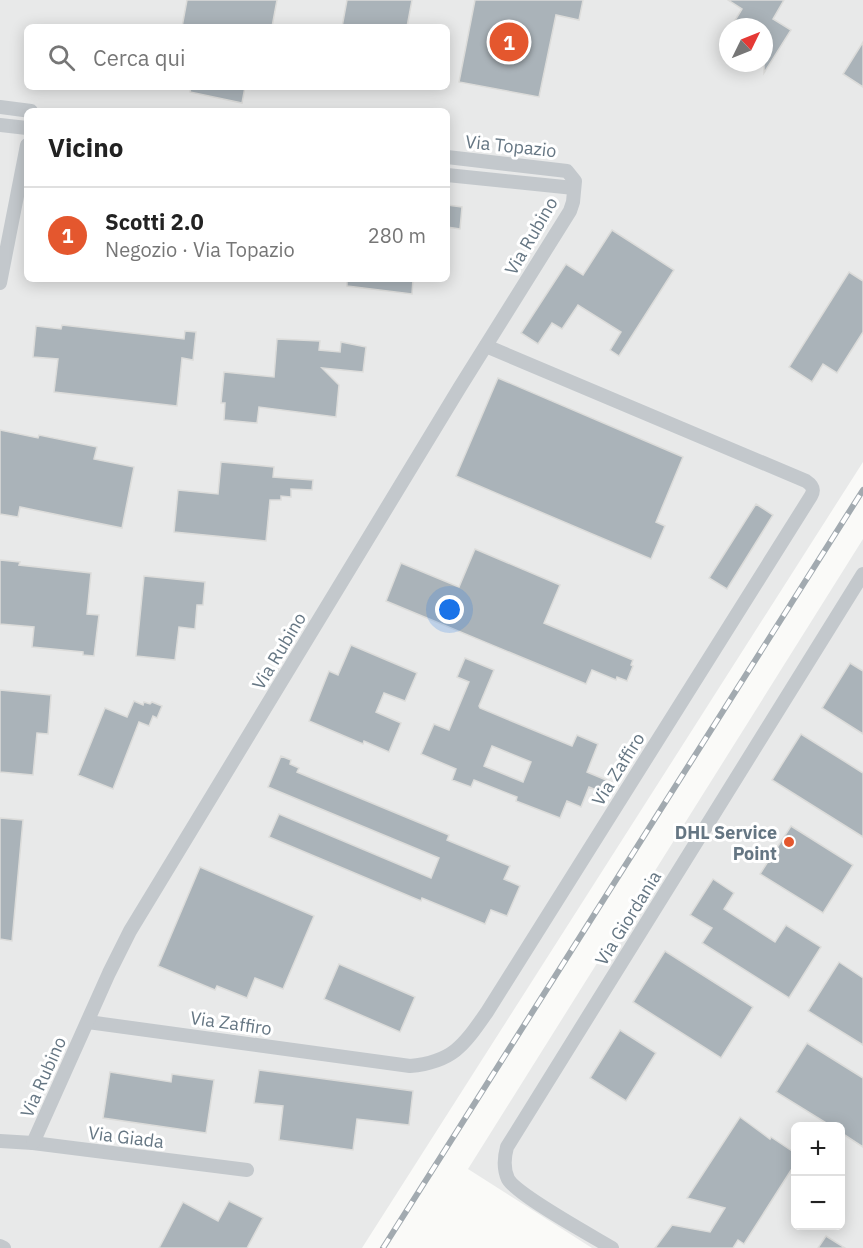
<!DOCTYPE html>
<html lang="it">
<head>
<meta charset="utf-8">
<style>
  body { margin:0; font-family:"IBM Plex Sans",sans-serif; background:#f2f2f2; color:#222 }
  .controls { position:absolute; right:18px; bottom:18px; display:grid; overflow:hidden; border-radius:9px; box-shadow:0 3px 15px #0003 }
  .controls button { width:54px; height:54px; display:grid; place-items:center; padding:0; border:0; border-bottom:2px solid #e0e0e0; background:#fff; color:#222; font:30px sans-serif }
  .compass { position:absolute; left:719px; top:18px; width:54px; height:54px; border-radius:50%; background:#fff; box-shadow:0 3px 15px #0003; rotate:47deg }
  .you { position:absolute; left:450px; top:610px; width:21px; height:21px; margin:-15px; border:4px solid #fff; border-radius:50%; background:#1a73e8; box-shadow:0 0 0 9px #1a73e833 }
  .badge { display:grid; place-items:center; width:39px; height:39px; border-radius:50%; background:#e4572e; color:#fff; font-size:20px; font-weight:700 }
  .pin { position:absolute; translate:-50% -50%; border:3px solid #fff; box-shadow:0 2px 6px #0006 }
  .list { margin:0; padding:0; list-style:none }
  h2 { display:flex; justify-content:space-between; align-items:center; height:78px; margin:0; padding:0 24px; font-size:26px }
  h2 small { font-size:20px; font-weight:400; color:#767676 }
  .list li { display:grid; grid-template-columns:39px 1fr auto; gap:18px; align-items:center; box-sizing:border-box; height:96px; padding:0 24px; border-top:2px solid #e0e0e0 }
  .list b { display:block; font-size:22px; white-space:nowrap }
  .list p { margin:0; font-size:20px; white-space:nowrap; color:#767676 }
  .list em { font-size:20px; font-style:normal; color:#767676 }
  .icon { flex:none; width:33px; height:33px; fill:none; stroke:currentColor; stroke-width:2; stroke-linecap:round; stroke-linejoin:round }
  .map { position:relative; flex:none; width:863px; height:1248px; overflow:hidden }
  .search { position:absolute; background:#fff; box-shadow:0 3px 15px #0003; left:24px; top:24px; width:426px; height:66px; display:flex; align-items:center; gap:15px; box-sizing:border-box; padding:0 21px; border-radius:9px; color:#767676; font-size:22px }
  .panel { position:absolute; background:#fff; box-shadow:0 3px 15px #0003; left:24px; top:108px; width:426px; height:174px; border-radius:9px }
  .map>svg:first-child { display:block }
  .built { fill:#e8e9e9; fill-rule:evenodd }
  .building { fill:#aab3b9; stroke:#dcdcda; stroke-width:1.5; fill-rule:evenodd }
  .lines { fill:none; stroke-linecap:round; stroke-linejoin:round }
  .minor { stroke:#c3c8cc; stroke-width:14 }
  .rail-casing { stroke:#a2aab0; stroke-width:6 }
  .rail { stroke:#fff; stroke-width:4; stroke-dasharray:11; stroke-linecap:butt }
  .poi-dot { fill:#e4572e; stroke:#fff; stroke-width:2 }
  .labels { text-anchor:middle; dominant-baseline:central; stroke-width:6; stroke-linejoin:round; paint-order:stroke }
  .street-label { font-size:18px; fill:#657683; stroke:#fff }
  .poi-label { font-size:18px; font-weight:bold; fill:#657683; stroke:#fff; text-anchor:end }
</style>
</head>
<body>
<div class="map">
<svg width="863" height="1248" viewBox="0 0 863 1248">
  <rect width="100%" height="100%" fill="#fafaf8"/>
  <!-- built -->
  <g class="built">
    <path d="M0 0H863V462L362 1248H0ZM27 27H447V87H27ZM728 27H764V63H728ZM27 111H447V279H27Z"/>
    <path d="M863 539V1248H592L468 1169ZM796 1126H840V1226H796Z"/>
  </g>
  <!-- building -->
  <g class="building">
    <polygon points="187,0 277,0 272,27 182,27"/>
    <polygon points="347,0 412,0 407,27 342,27"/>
    <polygon points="475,0 583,0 579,20 556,15 539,97 459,82"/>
    <polygon points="728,0 784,0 773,19 791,30 764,73 764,27 731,27 742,9"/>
    <polygon points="863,42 863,87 843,74"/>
    <polygon points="191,87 245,87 242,103 190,92"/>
    <polygon points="447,205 462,207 460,229 447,227"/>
    <polygon points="612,230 674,270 619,356 610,350 621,332 578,305 562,329 552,323 538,344 521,333 566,264 583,275"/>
    <polygon points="849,272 863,281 863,332 837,373 823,364 812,382 789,367"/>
    <polygon points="347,279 413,279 412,294 347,286"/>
    <polygon points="62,325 184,339 185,331 196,332 193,360 182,358 177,406 54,392 58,359 33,357 36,326 61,329"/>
    <polygon points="277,339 320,341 319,350 340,352 341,342 366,347 363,372 322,368 339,385 336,417 259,407 257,423 224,420 225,403 221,403 224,372 274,377"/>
    <polygon points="498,378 683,457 656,522 665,526 651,559 456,476"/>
    <polygon points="0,430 38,438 39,435 97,447 94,459 134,467 122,528 20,507 18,517 0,514"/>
    <polygon points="221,462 274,467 273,477 313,480 312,490 291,489 291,497 281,496 281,500 270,500 266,541 174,532 178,490 218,494"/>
    <polygon points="756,504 773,515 727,589 709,578"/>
    <polygon points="475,549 560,585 544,623 633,660 631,665 633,666 627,681 617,677 616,680 592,670 586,684 386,601 401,563 459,587"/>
    <polygon points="0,560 20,562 19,565 91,573 87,614 99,615 94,656 83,655 83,652 32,647 34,627 0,624"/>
    <polygon points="144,576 205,582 203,605 197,605 195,629 179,627 175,660 136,656"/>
    <polygon points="351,645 417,673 405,701 384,693 376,712 401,723 389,752 364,741 363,744 309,721 329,671 338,675"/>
    <path d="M465 658 494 670 479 706 480 708 572 746 577 735 598 744 587 772 611 782 606 794 589 787 581 807 567 801 560 818 516 801 517 797 474 780 471 787 452 780 456 769 421 754 434 724 449 730 469 682 457 677ZM492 746 531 762 523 782 484 766Z"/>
    <polygon points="850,663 863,671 863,734 822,708"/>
    <polygon points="0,690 51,695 48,734 37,733 33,775 0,772"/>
    <polygon points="134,701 143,705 144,702 150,704 152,702 162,706 157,718 153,716 149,726 139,722 113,789 78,775 105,708 127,717"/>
    <polygon points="801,734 863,773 863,837 772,780"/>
    <polygon points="281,756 291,760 290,764 299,768 297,772 449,835 447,840 510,866 504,879 520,886 507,916 491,910 485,924 422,898 421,901 269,837 279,814 431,878 439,858 268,787"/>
    <polygon points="0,818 23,820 12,941 0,939"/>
    <polygon points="791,826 853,865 823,913 760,874"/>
    <polygon points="200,867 314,916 283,989 255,978 247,998 217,986 215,990 158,966"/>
    <polygon points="713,879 734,893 724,909 775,942 786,925 821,947 789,998 702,943 712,928 690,915"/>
    <polygon points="665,951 753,1007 721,1058 633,1002"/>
    <polygon points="839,962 863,978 863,1045 808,1011"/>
    <polygon points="339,964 415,997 400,1032 324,999"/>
    <polygon points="620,1030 656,1053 626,1101 590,1078"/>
    <polygon points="807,1043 863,1078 863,1147 840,1132 840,1126 831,1126 776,1092"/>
    <polygon points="259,1070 413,1091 409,1125 357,1119 353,1150 279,1140 283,1106 254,1103"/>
    <polygon points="110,1072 171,1082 172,1074 214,1080 206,1133 103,1118"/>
    <polygon points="740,1117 770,1139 771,1137 795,1153 795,1164 744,1244 738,1240 733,1248 655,1248 672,1225 710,1232 725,1208 687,1198"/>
    <polygon points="229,1201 263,1218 247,1248 159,1248 183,1202 218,1221"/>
    <polygon points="826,1236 845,1248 818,1248"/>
  </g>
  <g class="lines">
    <!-- minor -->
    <g class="minor">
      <polyline points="0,107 31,111"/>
      <polyline points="0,125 27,128"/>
      <polyline points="447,175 574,188"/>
      <polyline points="0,283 27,145"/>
      <path d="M88 1022 410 1066C453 1062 464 1045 487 1012L811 496C815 489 812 485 806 481L486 346"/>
      <polyline points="0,1141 33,1143 247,1170"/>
      <polyline points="33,1143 109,973 130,931 460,387 570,211 573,202 575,181 567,171 447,157"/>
      <polyline points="0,1246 4,1248"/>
      <path d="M612 1248C592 1236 517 1195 508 1179 503 1168 504 1158 507 1147L863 574"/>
    </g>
    <defs>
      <polyline id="rail" points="383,1248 863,490"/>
    </defs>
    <!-- rail casing -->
    <use href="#rail" class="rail-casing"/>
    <!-- rail -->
    <use href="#rail" class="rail"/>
  </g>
  <!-- markers -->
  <circle class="poi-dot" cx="789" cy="842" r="6"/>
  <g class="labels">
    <!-- street labels -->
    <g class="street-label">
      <text transform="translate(511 146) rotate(6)">Via Topazio</text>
      <text transform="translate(531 236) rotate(-60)">Via Rubino</text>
      <text transform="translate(279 651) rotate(-59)">Via Rubino</text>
      <text transform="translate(618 769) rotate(-58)">Via Zaffiro</text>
      <text transform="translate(628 918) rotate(-58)">Via Giordania</text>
      <text transform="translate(231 1023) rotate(8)">Via Zaffiro</text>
      <text transform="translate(43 1077) rotate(-66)">Via Rubino</text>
      <text transform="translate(126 1137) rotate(7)">Via Giada</text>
    </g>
    <!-- poi labels -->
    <g class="poi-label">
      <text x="777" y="832">DHL Service<tspan x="777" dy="21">Point</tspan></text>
    </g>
  </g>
</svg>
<div class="controls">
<button>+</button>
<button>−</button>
</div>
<svg class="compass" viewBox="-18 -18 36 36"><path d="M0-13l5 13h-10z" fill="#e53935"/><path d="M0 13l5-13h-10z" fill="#767676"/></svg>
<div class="you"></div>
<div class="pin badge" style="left:509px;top:42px">1</div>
<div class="search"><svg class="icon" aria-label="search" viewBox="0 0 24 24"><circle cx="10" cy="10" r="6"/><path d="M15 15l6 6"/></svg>Cerca qui</div>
<section class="panel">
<h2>Vicino<small></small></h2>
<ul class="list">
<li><span class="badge">1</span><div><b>Scotti 2.0</b><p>Negozio · Via Topazio</p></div><em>280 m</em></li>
</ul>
</section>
</div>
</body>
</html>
